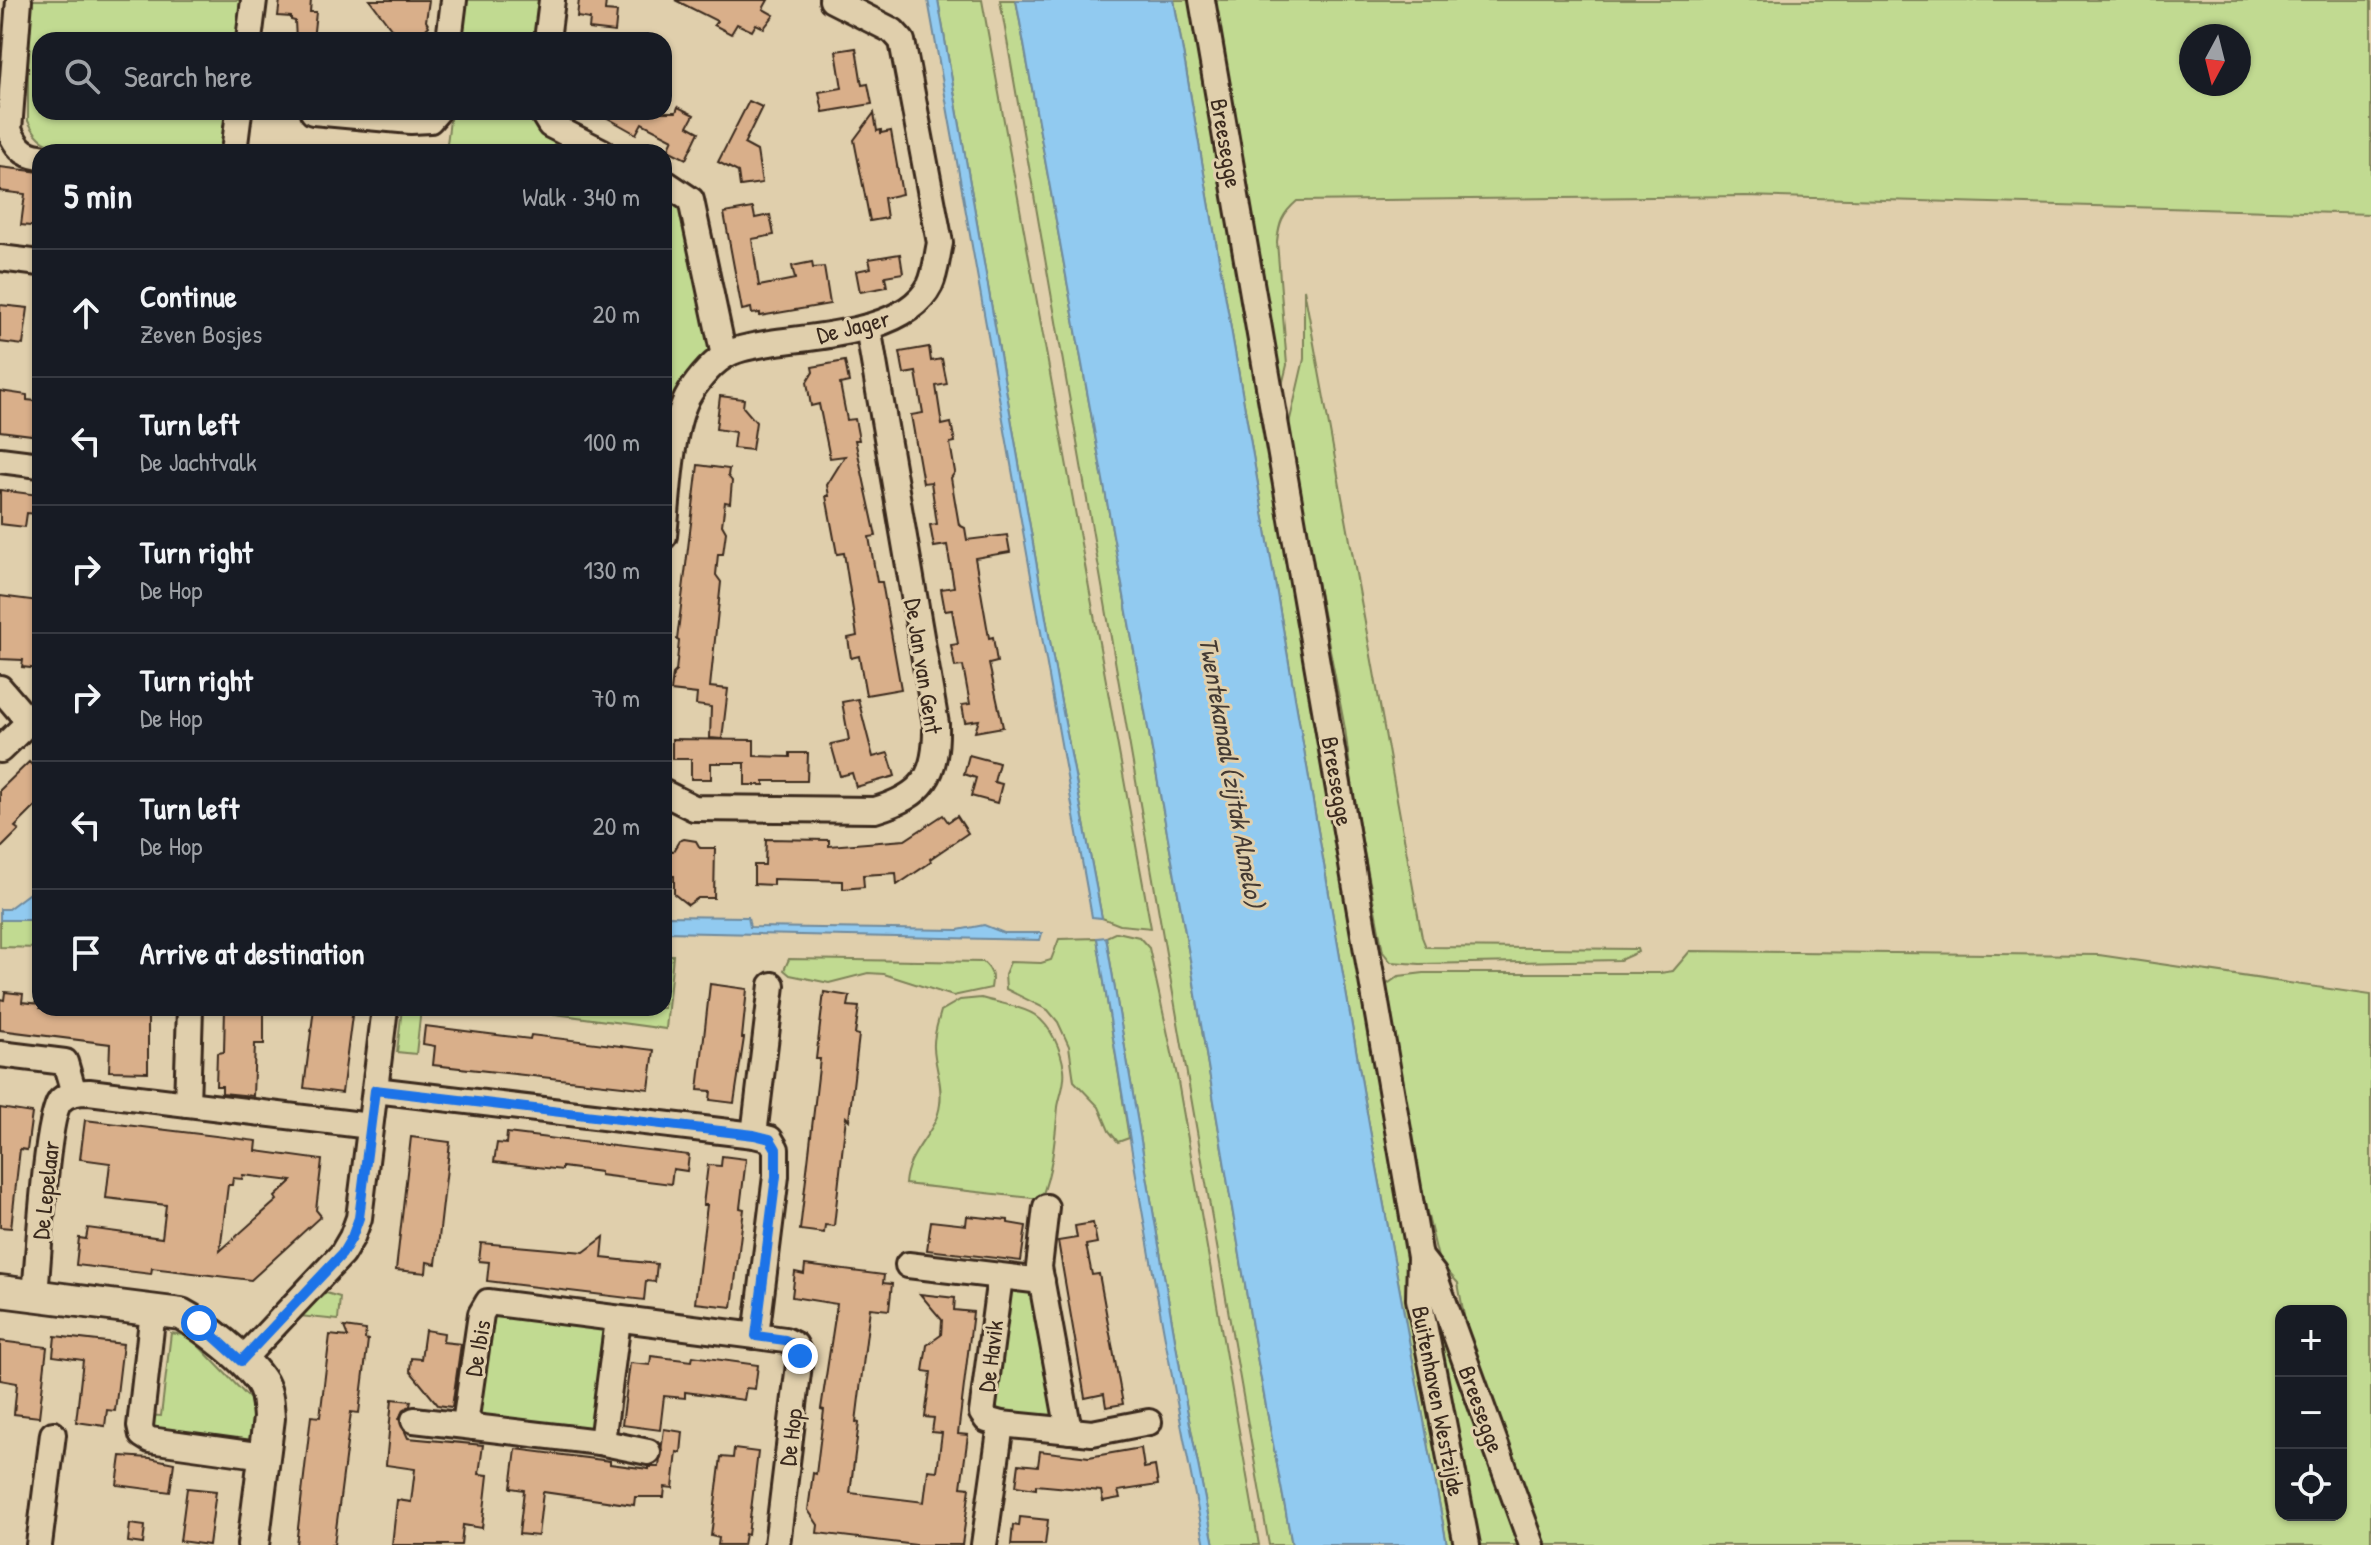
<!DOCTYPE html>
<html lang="en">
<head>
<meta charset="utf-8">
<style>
  body { margin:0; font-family:"Patrick Hand",sans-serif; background:#20242c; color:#f1f3f6 }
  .controls { position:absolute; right:24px; bottom:24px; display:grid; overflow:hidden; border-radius:16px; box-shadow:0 2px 6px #0004 }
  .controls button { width:72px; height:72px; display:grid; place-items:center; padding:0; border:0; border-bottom:2px solid #363941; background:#171b24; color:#f1f3f6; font:40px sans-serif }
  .compass { position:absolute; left:2179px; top:24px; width:72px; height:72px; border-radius:50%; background:#171b24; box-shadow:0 2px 6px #0004; rotate:187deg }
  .stop { position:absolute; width:24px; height:24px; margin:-18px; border:6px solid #1a73e8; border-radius:50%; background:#fff }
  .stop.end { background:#1a73e8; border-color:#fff; box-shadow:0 2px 8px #0008 }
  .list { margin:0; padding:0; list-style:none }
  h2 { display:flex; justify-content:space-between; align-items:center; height:104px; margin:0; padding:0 32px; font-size:34px }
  h2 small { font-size:26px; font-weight:400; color:#9ea1a6 }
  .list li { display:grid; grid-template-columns:52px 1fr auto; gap:24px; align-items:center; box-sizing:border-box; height:128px; padding:0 32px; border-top:2px solid #363941 }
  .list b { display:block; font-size:30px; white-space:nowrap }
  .list p { margin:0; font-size:26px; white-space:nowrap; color:#9ea1a6 }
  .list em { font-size:26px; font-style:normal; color:#9ea1a6 }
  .icon { flex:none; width:44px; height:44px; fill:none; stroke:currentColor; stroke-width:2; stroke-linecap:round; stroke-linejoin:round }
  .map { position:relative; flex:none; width:2371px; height:1545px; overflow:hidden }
  .search { position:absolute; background:#171b24; box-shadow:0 2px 6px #0004; left:32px; top:32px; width:640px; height:88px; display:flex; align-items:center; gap:20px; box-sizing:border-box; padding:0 28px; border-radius:24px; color:#9ea1a6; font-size:30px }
  .panel { position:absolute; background:#171b24; box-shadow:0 2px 6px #0004; left:32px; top:144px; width:640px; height:872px; border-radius:24px }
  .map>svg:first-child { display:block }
  .green { fill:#c1da91; stroke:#7e8258; stroke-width:2; fill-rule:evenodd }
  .water { fill:#91caf0; stroke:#6f8a9c; stroke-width:2 }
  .building { fill:#d9af8a; stroke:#3b2a1e; stroke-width:2; fill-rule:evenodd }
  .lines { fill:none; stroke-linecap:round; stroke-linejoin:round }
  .minor-casing { stroke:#3b2a1e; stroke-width:30 }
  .tertiary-casing { stroke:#3b2a1e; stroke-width:36 }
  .minor { stroke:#e0cfac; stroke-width:24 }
  .tertiary { stroke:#e0cfac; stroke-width:30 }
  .route { stroke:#1a73e8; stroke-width:10 }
  .labels { text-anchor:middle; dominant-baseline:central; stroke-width:6; stroke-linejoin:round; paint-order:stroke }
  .street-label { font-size:24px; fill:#3b2a1e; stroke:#e0cfac }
  .water-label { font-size:26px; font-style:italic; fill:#443a33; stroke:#e0cfac }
</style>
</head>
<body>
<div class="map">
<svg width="2371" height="1545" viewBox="0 0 2371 1545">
  <rect width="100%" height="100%" fill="#e0cfac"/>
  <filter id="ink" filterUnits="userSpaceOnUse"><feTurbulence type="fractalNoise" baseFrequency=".0125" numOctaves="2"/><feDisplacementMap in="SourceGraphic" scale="16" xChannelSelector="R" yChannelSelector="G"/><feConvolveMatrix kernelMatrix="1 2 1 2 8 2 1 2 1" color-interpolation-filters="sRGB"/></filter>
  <g filter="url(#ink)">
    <!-- green -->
    <g class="green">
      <path d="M28 0H243L239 40H40V112H230L225 152C186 152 73 158 44 141 36 136 32 129 28 121Z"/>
      <polygon points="463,0 541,0 537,40 459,40"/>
      <polygon points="938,0 982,0 1151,928 1120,925 1102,918 1057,681"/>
      <polygon points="1000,0 1016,0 1191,965 1260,1374 1292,1545 1269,1545"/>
      <polygon points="1174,0 1192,0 1462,1545 1447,1545 1370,1130"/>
      <path d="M1208 0H2371V214L1746 196 1297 201C1282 214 1279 223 1277 242L1287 365 1279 398ZM2191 36H2239V84H2191Z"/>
      <polygon points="451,112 530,112 582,152 446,152"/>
      <polygon points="664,193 674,198 684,211 711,339 707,357 664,434"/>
      <path d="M1304 289C1345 505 1382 721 1422 937L1426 947 1637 949 1638 952 1620 960 1420 964 1391 962 1383 952 1354 798 1345 729 1288 428 1304 359Z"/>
      <polygon points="0,920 40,920 40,948 0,947"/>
      <polygon points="1117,932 1139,937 1149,948 1177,1076 1259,1545 1214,1545 1187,1409 1106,937"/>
      <polygon points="1097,938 1129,1138 1118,1142 1109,1131 1099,1107 1074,1081 1069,1046 1058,1022 1048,1010 1006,989 1005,974 1010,962 1041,963 1051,960 1059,939"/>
      <path d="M1690 951 2099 955 2371 995V1545H1543L1467 1332 1458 1283 1439 1262 1421 1187 1386 985 1399 976 1424 973H1660L1673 971ZM2281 1311H2341V1515H2281Z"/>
      <polygon points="664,955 673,955 666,1029 511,1008 664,1008"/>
      <path d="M789 959 983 962C993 971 993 976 991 988L953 996 884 974 868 973 829 983 790 975 784 970Z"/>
      <path d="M981 998C998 1003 1021 1006 1035 1015 1052 1027 1061 1050 1064 1069 1066 1083 1060 1094 1058 1107 1055 1138 1053 1169 1041 1199L905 1184C907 1151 937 1133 940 1104 943 1085 935 1067 934 1048 933 1035 938 1022 941 1011L960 1000Z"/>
      <polygon points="402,1008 421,1008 416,1054 397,1052"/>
      <polygon points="1013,1289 1030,1289 1040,1302 1058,1420 995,1412 990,1397 1001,1308"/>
      <polygon points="326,1293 340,1297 338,1320 299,1316"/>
      <polygon points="1431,1301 1521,1545 1478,1545"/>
      <polygon points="492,1314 603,1328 608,1336 596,1421 591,1429 488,1420 478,1414"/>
      <polygon points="171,1333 189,1336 250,1399 255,1423 253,1442 245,1440 244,1446 153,1433 146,1415 161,1416"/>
    </g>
    <!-- water -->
    <g class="water">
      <polygon points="928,0 938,0 1057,681 1102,918 1092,917"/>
      <polygon points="1016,0 1174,0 1370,1130 1447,1545 1292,1545 1260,1374 1191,965"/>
      <polygon points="40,885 40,920 0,920 0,909 8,909"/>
      <polygon points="664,916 748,917 750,927 958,930 984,925 1004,933 1042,933 1040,940 664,932"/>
      <path d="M1106 937 1187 1409 1214 1545H1205C1164 1344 1129 1141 1097 938Z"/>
    </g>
    <!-- building -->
    <g class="building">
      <polygon points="280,0 311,0 310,12 316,12 313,40 296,40 295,21 291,20 291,17 278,16"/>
      <polygon points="370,0 429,0 426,21 429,26 425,30 424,40 393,40 394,32"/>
      <polygon points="579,0 606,0 605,11 617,12 615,32 589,29 590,19 577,17"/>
      <polygon points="675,0 768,0 763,9 774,15 764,28 756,24 752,31 737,24 731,34 714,25 717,21"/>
      <polygon points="856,48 862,85 868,84 872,104 823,112 819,92 842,88 836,51"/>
      <polygon points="749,101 762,107 744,144 757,151 762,183 740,186 738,172 718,162"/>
      <polygon points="678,107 694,115 688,126 699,132 686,159 668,150 673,139 642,123 636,134 597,112 676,112"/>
      <polygon points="874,113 877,131 881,130 881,133 891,131 902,194 884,198 887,218 870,221 854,140"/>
      <polygon points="0,167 40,172 40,227 21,225 25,194 0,191"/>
      <polygon points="753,208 755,218 770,215 774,235 752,239 759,286 795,279 792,266 812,262 813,268 824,267 830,304 760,316 760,313 752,314 751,308 742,310 724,213"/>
      <polygon points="900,254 903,273 885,276 887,287 860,292 856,271 871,268 869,259"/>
      <polygon points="0,305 28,308 23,345 0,342"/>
      <polygon points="929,347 931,361 942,359 947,384 936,386 942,425 951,423 955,442 950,443 955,472 951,478 959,525 965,528 967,540 1007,535 1010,552 975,558 989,638 993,637 997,662 989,664 1003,727 975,732 979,720 965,722 962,705 970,704 963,666 955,667 951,645 958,644 952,610 945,611 941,589 954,587 947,545 934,547 930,525 937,524 931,482 923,483 911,415 923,413 916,372 904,374 900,352"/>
      <polygon points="845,361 849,382 840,384 847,420 855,419 859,440 855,440 876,536 869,537 877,582 882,582 901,689 866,695 859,656 851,658 848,638 857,636 844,553 837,554 826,496 829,496 827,485 845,456 830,458 819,404 811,406 807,382 813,372 812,367"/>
      <polygon points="0,391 27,395 27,400 36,401 36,404 40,405 40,436 0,431"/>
      <polygon points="720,396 744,399 743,407 756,422 752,450 733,448 735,432 716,429"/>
      <polygon points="698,465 729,469 728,476 732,481 730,503 725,502 722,525 726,532 723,554 718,554 716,575 721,582 710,687 728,689 722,739 710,738 711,707 696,705 697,694 671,691 673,674 676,671 679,641 677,640"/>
      <polygon points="0,490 39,495 37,514 27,513 25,527 0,524"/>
      <polygon points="0,596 39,601 35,630 40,631 40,669 22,667 23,660 0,659"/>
      <polygon points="858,699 873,757 888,753 895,776 856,787 852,773 840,776 831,744 849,740 842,702"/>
      <polygon points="672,739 754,740 754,756 790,757 790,753 808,753 807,781 764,781 764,785 745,785 745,763 711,763 711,779 691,779 691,759 672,759"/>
      <polygon points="969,755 999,763 994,782 1002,784 997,803 971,796 976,778 964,774"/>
      <polygon points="29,762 40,773 40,802 15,827 19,830 0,849 0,790"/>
      <polygon points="943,815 948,822 957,816 968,833 930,859 931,862 897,885 896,873 863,875 864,887 843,889 843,881 773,879 773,885 754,884 754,865 765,865 766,839 829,840 829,846 905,840"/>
      <polygon points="684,839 696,841 700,848 715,848 714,898 698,898 688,905 674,894 674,876 664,876 664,851 673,851 679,841"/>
      <polygon points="710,984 747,989 742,1038 744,1038 734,1103 710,1100 711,1091 698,1090"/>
      <polygon points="5,992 23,994 22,1002 40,1004 40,1008 148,1008 148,1072 109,1071 110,1044 0,1030 0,999 4,1000"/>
      <polygon points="824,992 850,996 848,1006 859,1007 855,1034 859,1035 849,1120 846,1117 834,1226 825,1225 824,1233 800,1230 820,1059 816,1059"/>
      <polygon points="225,1008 264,1008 264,1044 255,1044 253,1096 222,1093 222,1086 216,1086 217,1053 224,1052"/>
      <polygon points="314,1008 353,1008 342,1093 304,1088"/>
      <polygon points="425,1026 530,1039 531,1035 654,1050 649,1089 433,1065 435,1046 423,1044"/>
      <polygon points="0,1108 32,1113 27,1150 20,1149 11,1228 0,1227"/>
      <path d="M85 1120 257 1141 256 1151 322 1160 316 1210 321 1216 251 1280 152 1268 151 1274 76 1265 79 1238 86 1239 88 1228 162 1238 166 1205 106 1198 110 1163 80 1159ZM243 1175 292 1181 275 1197 277 1200 220 1251 228 1185H232L233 1178 242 1179Z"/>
      <polygon points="507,1133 689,1155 687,1171 673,1169 671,1184 600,1175 600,1172 562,1167 562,1170 494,1162 497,1143 506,1144"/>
      <polygon points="411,1137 450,1142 436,1264 427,1262 426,1273 396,1270"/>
      <polygon points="722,1156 746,1159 740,1208 744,1209 732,1307 695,1303 707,1205 703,1205 708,1165 721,1166"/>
      <polygon points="967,1216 1008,1220 1008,1223 1026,1226 1021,1261 927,1250 931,1221 966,1225"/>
      <polygon points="1093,1223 1097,1243 1086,1245 1092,1275 1099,1274 1123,1404 1106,1407 1104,1394 1085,1398 1058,1241 1077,1238 1075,1226"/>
      <polygon points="604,1237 602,1258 657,1264 655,1282 646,1281 644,1300 487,1281 489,1262 479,1261 481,1243 584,1252"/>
      <polygon points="805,1265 884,1275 883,1283 892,1284 889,1310 870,1308 856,1422 859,1423 850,1493 924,1502 928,1470 937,1471 942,1433 932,1432 934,1418 925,1417 931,1372 923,1371 927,1345 941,1335 942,1320 920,1294 955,1298 954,1310 973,1312 958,1434 968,1435 961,1487 970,1488 962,1545 916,1545 817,1533 818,1525 808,1510 813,1473 816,1474 824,1410 821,1409 837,1304 792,1297 795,1272 804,1274"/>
      <polygon points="344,1327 366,1330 365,1339 368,1340 359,1413 351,1412 334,1545 296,1545 311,1416 320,1417 330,1335 348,1337"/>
      <polygon points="425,1330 444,1333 443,1342 461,1344 452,1407 438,1405 410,1371 411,1358 421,1359"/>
      <polygon points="55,1336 123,1344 115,1411 107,1410 105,1426 76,1422 83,1360 53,1356"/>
      <polygon points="0,1341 47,1347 39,1417 14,1414 17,1383 0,1380"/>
      <polygon points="651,1356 692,1361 693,1356 758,1365 755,1389 746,1388 744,1400 685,1392 685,1398 664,1396 660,1430 622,1425 630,1363 650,1365"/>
      <polygon points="392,1399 411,1401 410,1406 403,1410 399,1419 408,1438 483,1445 479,1474 488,1475 482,1528 463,1525 461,1545 392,1545 397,1500 411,1502 415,1469 386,1465"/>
      <polygon points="664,1429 683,1432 681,1453 677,1452 673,1488 665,1487 664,1497 635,1497 634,1505 543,1492 538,1536 519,1534 524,1490 511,1488 516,1449 610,1461 610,1464 649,1469 649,1467 659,1467"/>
      <polygon points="1141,1448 1144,1468 1155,1466 1158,1485 1118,1491 1120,1498 1103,1501 1101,1491 1036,1485 1036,1489 1016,1486 1019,1464 1038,1466 1040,1451 1089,1457"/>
      <polygon points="734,1449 758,1452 748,1535 745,1534 743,1545 718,1545 719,1538 711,1536 721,1457 733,1458"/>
      <polygon points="121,1456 150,1458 174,1463 170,1492 117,1485"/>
      <polygon points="187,1488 216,1491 209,1545 180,1541"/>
      <polygon points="1020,1517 1048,1520 1045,1545 1011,1545 1013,1525 1019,1526"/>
      <polygon points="130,1524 145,1526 143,1544 128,1542"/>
    </g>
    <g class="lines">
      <defs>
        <g id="minor">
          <path d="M19 0 9 130C16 145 22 155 40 157"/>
          <polyline points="1202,0 1420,1257 1434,1275 1532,1545"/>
          <polyline points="249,40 254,0"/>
          <polyline points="449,40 454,0"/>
          <polyline points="547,40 552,0"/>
          <polyline points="313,112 411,121 430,120 437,112"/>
          <polyline points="542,112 550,125 603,152"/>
          <polyline points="234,152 239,112"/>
          <polyline points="664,182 691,200 724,356"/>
          <polyline points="0,258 40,263"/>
          <polyline points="0,460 40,465"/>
          <path d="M664 536C668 499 670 431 687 398 694 385 710 365 723 357 736 348 754 346 770 343 816 336 906 333 930 285 936 272 937 256 940 243L902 41 893 31 832 0"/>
          <polyline points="0,688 29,722 40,724"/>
          <polyline points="0,750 29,722"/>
          <path d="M664 793 694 808 875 810C925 795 937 775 936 724L868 327"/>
          <polyline points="772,985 754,1135 770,1139 776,1149 776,1176 756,1336 785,1340 795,1345 800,1356 777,1545"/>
          <polyline points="0,1054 65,1062 74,1093"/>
          <polyline points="375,1090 754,1135"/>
          <polyline points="187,1104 190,1008"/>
          <polyline points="1046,1207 1039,1267 1069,1431"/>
          <polyline points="1420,1257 1419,1299 1467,1545"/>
          <polyline points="908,1265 1042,1281"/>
          <polyline points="1000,1277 982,1413 987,1420 1001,1424 1092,1433 1149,1422"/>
          <path d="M35 1295C38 1264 46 1119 60 1101 67 1093 79 1092 89 1092L370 1126"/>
          <polyline points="153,1311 140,1426 142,1435 150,1440 265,1456"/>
          <polyline points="618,1320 603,1434 599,1442 474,1427 466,1417 481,1314 488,1302 756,1336"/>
          <polyline points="241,1361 342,1254 352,1237 359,1218 385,1008"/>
          <polyline points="414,1420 474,1427"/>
          <polyline points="599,1442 648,1452"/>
          <polyline points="39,1545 53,1434"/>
          <polyline points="984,1545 1001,1424"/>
        </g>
        <path id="tertiary" d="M0 1291 181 1314C204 1326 246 1359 260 1380 268 1391 268 1405 269 1418L253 1545"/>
      </defs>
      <!-- minor casing -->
      <use href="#minor" class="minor-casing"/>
      <!-- tertiary casing -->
      <use href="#tertiary" class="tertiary-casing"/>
      <!-- minor -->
      <use href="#minor" class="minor"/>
      <!-- tertiary -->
      <use href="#tertiary" class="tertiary"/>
    </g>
  </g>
  <g class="lines" filter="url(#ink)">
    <!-- route -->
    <polyline class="route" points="199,1323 241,1361 342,1254 352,1237 359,1218 375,1090 754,1135 770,1139 776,1149 776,1176 756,1336 785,1340 795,1345 800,1356"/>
  </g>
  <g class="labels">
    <!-- street labels -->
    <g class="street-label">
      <text transform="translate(1227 143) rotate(80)">Breesegge</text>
      <text transform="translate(853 326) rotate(-14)">De Jager</text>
      <text transform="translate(924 666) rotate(81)">De Jan van Gent</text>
      <text transform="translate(1338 781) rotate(80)">Breesegge</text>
      <text transform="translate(45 1190) rotate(-84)">De Lepelaar</text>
      <text transform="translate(477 1348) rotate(-80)">De Ibis</text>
      <text transform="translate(990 1356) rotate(-83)">De Havik</text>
      <text transform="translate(1439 1401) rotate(79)">Buitenhaven Westzijde</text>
      <text transform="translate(1482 1409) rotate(70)">Breesegge</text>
      <text transform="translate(790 1437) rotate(-83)">De Hop</text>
    </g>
    <!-- water labels -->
    <g class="water-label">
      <text transform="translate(1232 772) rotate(80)">Twentekanaal (zijtak Almelo)</text>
    </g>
  </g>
</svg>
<div class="controls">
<button>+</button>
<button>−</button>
<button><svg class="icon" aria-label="locate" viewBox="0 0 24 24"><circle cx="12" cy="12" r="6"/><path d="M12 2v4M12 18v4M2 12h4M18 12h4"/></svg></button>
</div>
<svg class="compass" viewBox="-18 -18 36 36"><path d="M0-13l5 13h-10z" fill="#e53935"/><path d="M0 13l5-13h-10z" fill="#9ea1a6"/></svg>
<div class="stop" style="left:199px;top:1323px"></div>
<div class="stop end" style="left:800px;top:1356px"></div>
<div class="search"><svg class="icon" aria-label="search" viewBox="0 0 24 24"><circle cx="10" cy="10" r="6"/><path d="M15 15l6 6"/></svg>Search here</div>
<section class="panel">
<h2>5 min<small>Walk · 340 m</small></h2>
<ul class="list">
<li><svg class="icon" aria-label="ahead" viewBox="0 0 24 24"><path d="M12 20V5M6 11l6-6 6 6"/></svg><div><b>Continue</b><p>Zeven Bosjes</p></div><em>20 m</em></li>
<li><svg class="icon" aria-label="left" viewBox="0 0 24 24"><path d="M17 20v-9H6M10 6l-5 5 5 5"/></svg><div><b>Turn left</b><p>De Jachtvalk</p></div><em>100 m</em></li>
<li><svg class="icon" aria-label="right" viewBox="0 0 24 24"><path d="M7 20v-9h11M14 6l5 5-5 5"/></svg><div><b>Turn right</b><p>De Hop</p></div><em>130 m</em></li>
<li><svg class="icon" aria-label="right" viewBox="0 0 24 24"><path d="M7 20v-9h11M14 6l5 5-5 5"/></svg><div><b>Turn right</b><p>De Hop</p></div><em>70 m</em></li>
<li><svg class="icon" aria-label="left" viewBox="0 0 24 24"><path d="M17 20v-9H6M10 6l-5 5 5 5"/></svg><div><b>Turn left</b><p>De Hop</p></div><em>20 m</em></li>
<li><svg class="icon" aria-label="arrive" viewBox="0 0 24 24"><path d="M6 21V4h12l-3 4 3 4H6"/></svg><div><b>Arrive at destination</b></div></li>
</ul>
</section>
</div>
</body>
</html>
